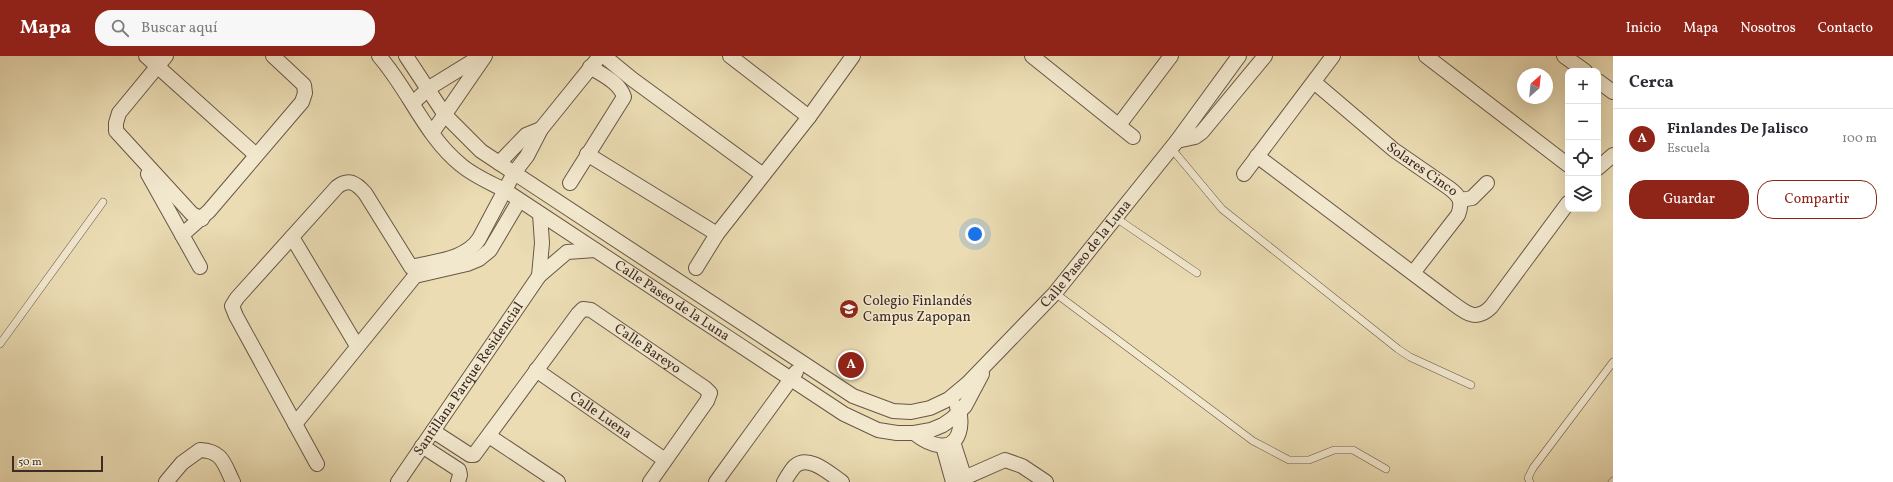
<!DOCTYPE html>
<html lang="es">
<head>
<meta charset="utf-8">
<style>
  body { margin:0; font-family:Vollkorn,serif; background:#f7f7f7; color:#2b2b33 }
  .controls { position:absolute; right:12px; top:12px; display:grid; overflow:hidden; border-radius:8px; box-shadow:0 4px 16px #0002 }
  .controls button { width:36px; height:36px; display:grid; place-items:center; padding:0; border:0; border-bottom:1px solid #e1e1e2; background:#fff; color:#2b2b33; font:20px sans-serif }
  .compass { position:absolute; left:1517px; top:12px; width:36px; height:36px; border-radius:50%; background:#fff; box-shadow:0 4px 16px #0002; rotate:27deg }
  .scale { position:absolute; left:12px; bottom:10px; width:91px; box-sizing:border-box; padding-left:4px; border:2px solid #3d2b24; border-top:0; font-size:11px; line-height:14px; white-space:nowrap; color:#3d2b24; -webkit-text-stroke:3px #f2e8ce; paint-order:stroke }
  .you { position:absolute; left:975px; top:178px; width:14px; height:14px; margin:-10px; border:3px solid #fff; border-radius:50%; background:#1a73e8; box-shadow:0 0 0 6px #1a73e833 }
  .badge { display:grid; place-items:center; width:26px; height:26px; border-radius:50%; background:#8f2418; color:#fff; font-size:13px; font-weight:700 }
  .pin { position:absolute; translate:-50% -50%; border:2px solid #fff; box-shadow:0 1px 4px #0006 }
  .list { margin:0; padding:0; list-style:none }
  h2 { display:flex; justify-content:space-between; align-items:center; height:52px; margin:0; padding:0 16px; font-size:17px }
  h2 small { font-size:13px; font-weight:400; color:#7c7c81 }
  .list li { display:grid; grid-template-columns:26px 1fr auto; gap:12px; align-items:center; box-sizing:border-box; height:60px; padding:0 16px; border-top:1px solid #e1e1e2 }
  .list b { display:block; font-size:15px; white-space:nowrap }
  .list p { margin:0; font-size:13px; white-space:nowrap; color:#7c7c81 }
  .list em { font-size:13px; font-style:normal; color:#7c7c81 }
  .actions { display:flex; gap:8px; padding:12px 16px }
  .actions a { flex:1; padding:9px 0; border:1px solid #8f2418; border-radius:16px; text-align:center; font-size:14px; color:#8f2418 }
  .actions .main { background:#8f2418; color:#fff }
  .icon { flex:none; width:22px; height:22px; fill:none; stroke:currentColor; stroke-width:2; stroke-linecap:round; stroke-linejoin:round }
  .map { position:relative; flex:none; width:1613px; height:426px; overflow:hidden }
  header { display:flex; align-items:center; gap:24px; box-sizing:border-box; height:56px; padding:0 20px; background:#8f2418; color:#fff }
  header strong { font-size:19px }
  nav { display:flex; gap:22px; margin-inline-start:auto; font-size:14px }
  .search { width:280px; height:36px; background:#f7f7f7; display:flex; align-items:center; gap:10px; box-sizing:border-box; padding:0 14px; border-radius:16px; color:#7c7c81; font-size:15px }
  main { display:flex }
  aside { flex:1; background:#fff }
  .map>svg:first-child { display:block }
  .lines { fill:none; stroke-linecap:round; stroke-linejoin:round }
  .service-casing { stroke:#685748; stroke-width:8 }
  .minor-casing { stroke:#685748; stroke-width:16 }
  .service { stroke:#f2e8ce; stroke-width:7 }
  .minor { stroke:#f2e8ce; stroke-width:14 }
  .labels { text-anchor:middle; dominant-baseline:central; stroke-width:3; stroke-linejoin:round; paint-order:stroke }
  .street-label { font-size:14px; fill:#3d2b24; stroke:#f2e8ce }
  .poi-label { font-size:14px; fill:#3d2b24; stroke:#f2e8ce; text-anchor:start }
</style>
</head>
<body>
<header>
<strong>Mapa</strong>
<div class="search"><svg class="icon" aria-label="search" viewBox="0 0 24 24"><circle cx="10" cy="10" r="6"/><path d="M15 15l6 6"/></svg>Buscar aquí</div>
<nav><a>Inicio</a><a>Mapa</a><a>Nosotros</a><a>Contacto</a></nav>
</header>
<main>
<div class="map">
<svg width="1613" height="426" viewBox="0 0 1613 426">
  <rect width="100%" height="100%" fill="#ebdcb3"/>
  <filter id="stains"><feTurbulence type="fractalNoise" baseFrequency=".005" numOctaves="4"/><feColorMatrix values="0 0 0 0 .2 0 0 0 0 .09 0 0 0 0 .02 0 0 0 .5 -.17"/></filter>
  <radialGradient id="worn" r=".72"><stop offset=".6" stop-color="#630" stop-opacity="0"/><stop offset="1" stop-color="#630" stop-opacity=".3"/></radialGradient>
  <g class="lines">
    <defs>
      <g id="service">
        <polyline points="1171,92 1222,153 1398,293 1410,301 1471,329"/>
        <polyline points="1116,162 1197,217"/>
        <polyline points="1055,237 1253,385 1289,404 1309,404 1334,394 1353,394 1386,413"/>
        <polyline points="0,288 103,146"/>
        <polyline points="1530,426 1528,422 1533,412 1613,306"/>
        <polyline points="1612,426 1613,425"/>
      </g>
      <g id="minor">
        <polyline points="146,0 256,99"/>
        <polyline points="166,0 119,57 116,67 116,75 192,158 202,163"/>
        <path id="s1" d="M379 0C409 34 425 80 461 109 474 120 491 127 506 135L844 358 878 374 897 377H914L931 374 943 369 953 362 965 350 982 318"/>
        <path id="s2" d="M406 0 445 59 481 95 853 340 893 355 911 356 930 352 949 343 967 328 1055 237 1177 85 1239 0"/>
        <polyline points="604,0 632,23 763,119"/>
        <polyline points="730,0 809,61"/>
        <polyline points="1032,0 1133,81"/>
        <polyline points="1426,0 1568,109"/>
        <polyline points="1564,0 1585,15"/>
        <polyline points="1598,25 1613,36"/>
        <path id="s3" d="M1314 26 1394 94 1449 132C1460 140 1463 146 1458 159L1413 217"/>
        <polyline points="413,47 429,32 481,0"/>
        <polyline points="1119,69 1171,0"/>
        <polyline points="432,77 485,0"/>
        <polyline points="1177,85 1195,81 1202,76 1265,0"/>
        <polyline points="587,98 717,178"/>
        <path d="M1257 100 1447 243C1463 254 1474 268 1491 251L1568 147"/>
        <polyline points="499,107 526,79 541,73"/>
        <polyline points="1598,112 1613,99"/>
        <polyline points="148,118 200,211"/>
        <polyline points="1244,118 1333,0"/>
        <path d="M570 127 624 41C620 27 603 19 590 11"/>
        <polyline points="1461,144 1472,142 1487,127"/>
        <polyline points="182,179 209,155 302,46 305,37 304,29 273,0"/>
        <polyline points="292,181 357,290"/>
        <polyline points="696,212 717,178 809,61 853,0"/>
        <polyline points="539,220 542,187 540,158"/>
        <path id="s4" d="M536 314 665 404"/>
        <polyline points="295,368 415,220 467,208 479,203 490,194 519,145"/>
        <path id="s5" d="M433 375 470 399H474L578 258 583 253 591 254 705 332 710 337 707 345 650 426"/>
        <path d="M914 377C929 389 955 400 960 372 961 365 961 358 957 351"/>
        <polyline points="489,380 558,426"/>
        <polyline points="953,386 966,426"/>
        <polyline points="422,390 459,414 460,419 458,426"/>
        <polyline points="943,390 953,426"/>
        <path d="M317 408 236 260 232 250 237 242 337 131C349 122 356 127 365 137L411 211C434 205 465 204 479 183L514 117 527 100 541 73 600 0"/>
        <path d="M166 426 182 407 200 394C223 395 224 408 233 426"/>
        <path id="s6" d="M398 426 539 220 567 196 595 194"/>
        <polyline points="716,426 796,316"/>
        <path d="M784 426C787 421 791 414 795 410 809 398 830 418 842 426"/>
        <polyline points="955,426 1005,404 1022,410 1046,426"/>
      </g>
    </defs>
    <!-- service casing -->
    <use href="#service" class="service-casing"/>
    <!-- minor casing -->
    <use href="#minor" class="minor-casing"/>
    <!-- service -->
    <use href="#service" class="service"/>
    <!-- minor -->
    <use href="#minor" class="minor"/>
  </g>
  <!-- icons -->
  <defs>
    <symbol id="school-disc" viewBox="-11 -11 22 22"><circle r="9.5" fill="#8f2418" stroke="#f2e8ce"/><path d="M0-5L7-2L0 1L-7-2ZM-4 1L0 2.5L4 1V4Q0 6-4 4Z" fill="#fff"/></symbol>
  </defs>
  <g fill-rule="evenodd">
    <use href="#school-disc" x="838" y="242" width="22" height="22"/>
  </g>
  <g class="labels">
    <!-- street labels -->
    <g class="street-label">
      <text stroke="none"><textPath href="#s3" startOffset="139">Solares Cinco</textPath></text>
      <text stroke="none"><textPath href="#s2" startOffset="868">Calle Paseo de la Luna</textPath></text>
      <text stroke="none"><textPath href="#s1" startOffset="388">Calle Paseo de la Luna</textPath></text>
      <text stroke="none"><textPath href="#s5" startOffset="307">Calle Bareyo</textPath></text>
      <text stroke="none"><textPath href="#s6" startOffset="125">Santillana Parque Residencial</textPath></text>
      <text stroke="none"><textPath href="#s4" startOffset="79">Calle Luena</textPath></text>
    </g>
    <!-- poi labels -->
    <g class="poi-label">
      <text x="863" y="245">Colegio Finlandés<tspan x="863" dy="16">Campus Zapopan</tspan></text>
    </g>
  </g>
  <rect width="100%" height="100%" filter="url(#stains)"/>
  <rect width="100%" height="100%" fill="url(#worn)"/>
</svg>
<div class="controls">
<button>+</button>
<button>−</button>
<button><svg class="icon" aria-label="locate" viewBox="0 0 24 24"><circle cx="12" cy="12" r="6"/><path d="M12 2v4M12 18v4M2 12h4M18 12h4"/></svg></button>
<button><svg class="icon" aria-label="layers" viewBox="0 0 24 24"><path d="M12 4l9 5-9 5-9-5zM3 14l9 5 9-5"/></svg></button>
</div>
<svg class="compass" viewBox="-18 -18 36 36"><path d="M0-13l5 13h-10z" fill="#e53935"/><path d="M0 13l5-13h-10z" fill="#7c7c81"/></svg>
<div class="scale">50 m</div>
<div class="you"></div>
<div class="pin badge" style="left:851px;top:309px">A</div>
</div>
<aside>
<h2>Cerca<small></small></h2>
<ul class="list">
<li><span class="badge">A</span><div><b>Finlandes De Jalisco</b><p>Escuela</p></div><em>100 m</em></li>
</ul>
<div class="actions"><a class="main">Guardar</a><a>Compartir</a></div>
</aside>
</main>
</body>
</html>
